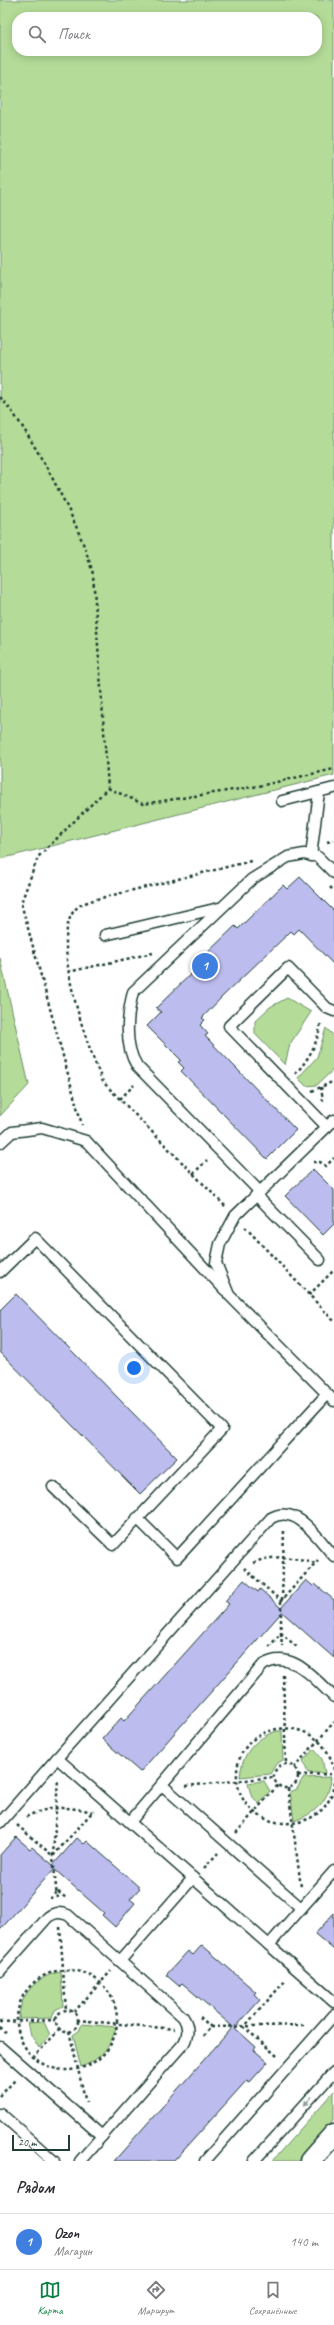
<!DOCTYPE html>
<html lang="ru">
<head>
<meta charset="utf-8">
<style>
  body { margin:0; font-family:Caveat,sans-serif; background:#f7f7f7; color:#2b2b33 }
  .scale { position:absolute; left:12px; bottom:10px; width:58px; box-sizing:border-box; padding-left:4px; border:2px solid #1f3d34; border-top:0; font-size:11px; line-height:14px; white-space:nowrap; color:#1f3d34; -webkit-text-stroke:3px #fff; paint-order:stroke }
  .you { position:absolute; left:134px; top:1368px; width:14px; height:14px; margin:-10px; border:3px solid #fff; border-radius:50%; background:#1a73e8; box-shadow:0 0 0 6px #1a73e833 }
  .badge { display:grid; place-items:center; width:26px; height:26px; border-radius:50%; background:#0b8043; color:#fff; font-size:13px; font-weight:700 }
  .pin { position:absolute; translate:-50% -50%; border:2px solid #fff; box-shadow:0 1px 4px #0006 }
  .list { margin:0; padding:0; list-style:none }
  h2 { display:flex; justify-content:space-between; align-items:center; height:52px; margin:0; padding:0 16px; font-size:17px }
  h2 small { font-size:13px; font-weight:400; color:#7c7c81 }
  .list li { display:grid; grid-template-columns:26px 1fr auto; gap:12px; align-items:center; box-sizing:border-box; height:56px; padding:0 16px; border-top:1px solid #e1e1e2 }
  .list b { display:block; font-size:15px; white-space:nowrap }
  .list p { margin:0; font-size:13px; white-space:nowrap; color:#7c7c81 }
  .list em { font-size:13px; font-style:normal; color:#7c7c81 }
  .icon { flex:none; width:22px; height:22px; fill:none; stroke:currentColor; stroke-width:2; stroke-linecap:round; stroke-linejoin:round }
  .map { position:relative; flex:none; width:334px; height:2161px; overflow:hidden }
  .search { position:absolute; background:#fff; box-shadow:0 2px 10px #0003; left:12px; right:12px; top:12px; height:44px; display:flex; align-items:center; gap:10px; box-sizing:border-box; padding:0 14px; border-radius:16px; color:#7c7c81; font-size:15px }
  .sheet { height:108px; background:#fff }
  nav { display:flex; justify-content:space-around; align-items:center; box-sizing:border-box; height:56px; border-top:1px solid #e1e1e2; background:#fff; font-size:11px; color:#7c7c81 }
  nav a { display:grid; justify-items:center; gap:2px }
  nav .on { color:#0b8043 }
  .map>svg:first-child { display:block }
  .green { fill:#b4dc98; stroke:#6a8c66; fill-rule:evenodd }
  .building { fill:#bcbcee; stroke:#1f3d34 }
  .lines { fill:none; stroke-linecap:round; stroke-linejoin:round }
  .service-casing { stroke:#1f3d34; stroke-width:13 }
  .minor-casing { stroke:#1f3d34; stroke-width:23 }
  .path { stroke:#1f3d34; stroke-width:2.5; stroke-dasharray:3 3; stroke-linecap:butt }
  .service { stroke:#fff; stroke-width:10 }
  .minor { stroke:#fff; stroke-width:20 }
  .oneway { fill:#8f9e9a }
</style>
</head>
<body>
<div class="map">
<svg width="334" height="2161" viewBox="0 0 334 2161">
  <rect width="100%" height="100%" fill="#fff"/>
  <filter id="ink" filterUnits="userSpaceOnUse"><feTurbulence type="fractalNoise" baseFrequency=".025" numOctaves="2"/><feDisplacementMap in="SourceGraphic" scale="8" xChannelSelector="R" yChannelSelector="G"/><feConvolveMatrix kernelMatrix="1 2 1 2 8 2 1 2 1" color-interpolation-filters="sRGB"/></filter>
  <g filter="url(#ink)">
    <!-- green -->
    <g class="green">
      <path d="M0 0H334V775L0 859ZM17 17H317V51H17Z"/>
      <polygon points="0,958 29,1085 0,1116"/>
      <polygon points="287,998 311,1012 290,1044 285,1065 255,1034 255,1021 270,1007"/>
      <polygon points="326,1028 334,1036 334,1069 317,1085 306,1086 298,1078 317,1057"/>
      <path d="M277 1731H282L283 1760 276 1764 270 1774 240 1777C242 1753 255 1738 277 1731Z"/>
      <polygon points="314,1749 322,1759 325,1773 308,1773 303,1761"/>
      <path d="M331 1777C330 1800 315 1814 294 1821L290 1792 297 1789 303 1778Z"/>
      <polygon points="264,1781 270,1791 259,1804 251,1795 248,1783"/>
      <path d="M61 1972 63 2006 55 2010 52 2018 19 2019C19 1995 37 1975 61 1972Z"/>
      <polygon points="44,2022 50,2035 39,2048 31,2035 28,2023"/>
      <path d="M82 2024 116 2027C111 2047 100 2060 81 2067L73 2035 79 2031Z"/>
      <polygon points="334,2091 334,2120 298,2161 272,2161"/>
    </g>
    <!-- building -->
    <g class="building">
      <polygon points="300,877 334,911 334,965 299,929 294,934 291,931 222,997 202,1018 205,1020 200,1025 208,1034 205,1036 296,1130 267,1159 181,1071 184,1068 178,1062 181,1060 147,1026 161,1012 156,1008 201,964 199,961 235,926 238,929 283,885 287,889"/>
      <polygon points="313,1169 334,1190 334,1224 323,1235 285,1196"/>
      <polygon points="16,1294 177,1458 140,1494 0,1352 0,1310"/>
      <polygon points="244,1580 258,1592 260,1589 281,1608 306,1580 313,1586 315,1584 334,1600 334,1658 282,1612 140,1772 102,1739 121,1718 124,1721 229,1604 225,1601"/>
      <polygon points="16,1837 30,1849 32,1847 53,1865 77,1838 84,1844 87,1841 140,1888 130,1899 135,1903 115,1927 102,1915 104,1913 54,1869 0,1930 0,1855"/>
      <polygon points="334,1913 334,1950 315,1934"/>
      <polygon points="202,1945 256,1992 254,1994 260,2000 235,2028 256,2047 254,2050 268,2062 250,2082 247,2080 174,2161 114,2161 233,2027 182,1983 179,1986 166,1975 188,1951 193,1955"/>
    </g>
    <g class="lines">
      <defs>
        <g id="service">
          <polyline points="282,801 334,788"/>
          <polyline points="311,856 319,792"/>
          <polyline points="105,935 219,908"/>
          <polyline points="334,1120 235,1216 220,1244 216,1263 229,1295 334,1401"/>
          <polyline points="327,1127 229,1026 288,968 327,1008 334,1011"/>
          <polyline points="0,1143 12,1132 42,1128 86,1141 225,1290"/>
          <path d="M260 1192 137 1066C124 1045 127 1016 133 992L252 879 288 857 304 854 318 857 334 873"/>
          <polyline points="256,1195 320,1260"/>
          <polyline points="0,1272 35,1238 222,1429 113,1545 53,1487"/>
          <polyline points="137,1518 177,1558 327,1394"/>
          <polyline points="162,1785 301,1908"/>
          <path d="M130 1822 263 1665C292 1648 314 1679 334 1697"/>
          <polyline points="0,1823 57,1758"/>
          <polyline points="334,1871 269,1945 334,2002"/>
          <path d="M269 1945 57 1758 271 1518C297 1503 318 1539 334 1556"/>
          <polyline points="120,1961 193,1878"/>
          <path d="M0 1971 48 1917C55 1912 60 1912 68 1915L183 2017C189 2026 189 2034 184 2043L80 2161"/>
          <polyline points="0,2047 102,2136"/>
          <polyline points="0,2113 54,2161"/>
          <polyline points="205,2161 334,2015"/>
          <polyline points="254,2161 334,2072"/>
        </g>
        <polyline id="minor" points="310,2161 334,2134"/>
      </defs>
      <!-- service casing -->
      <use href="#service" class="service-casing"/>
      <!-- minor casing -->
      <use href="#minor" class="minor-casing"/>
      <!-- path -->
      <g class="path">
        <path d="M0 397C21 421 31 441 47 468 66 504 82 534 93 574L108 788 38 857 21 903 82 1125"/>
        <polyline points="108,788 143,804 259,786 334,769"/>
        <polyline points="327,842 334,840"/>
        <polyline points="330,887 334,891"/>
        <polyline points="68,972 153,953"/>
        <path d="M295 1074C310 1058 318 1042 321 1021"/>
        <polyline points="321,1087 323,1101"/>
        <polyline points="312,1091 334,1081"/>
        <polyline points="120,1099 134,1085"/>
        <polyline points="313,1162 320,1162 326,1166 334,1158"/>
        <polyline points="193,1174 207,1160"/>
        <path d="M225 1206 103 1082C89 1050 44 931 79 906 83 903 89 902 93 900L251 861"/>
        <polyline points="245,1227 334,1321"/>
        <polyline points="309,1295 334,1270"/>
        <path d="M253 1563C272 1554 295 1557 315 1563"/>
        <polyline points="244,1568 281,1601 318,1560"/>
        <polyline points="282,1600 284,1529"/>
        <polyline points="281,1601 281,1633"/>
        <polyline points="281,1633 282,1646"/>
        <polyline points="269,1647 281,1633 298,1648"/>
        <polyline points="283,1675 286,1765"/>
        <circle cx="286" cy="1776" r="12"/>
        <polyline points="294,1768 334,1722"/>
        <path d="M334 1770C322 1708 233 1719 237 1779 242 1837 331 1838 334 1781"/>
        <polyline points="298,1775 334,1774"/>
        <polyline points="186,1786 275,1777"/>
        <polyline points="288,1788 301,1887"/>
        <path d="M26 1817C47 1806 70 1806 92 1812"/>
        <polyline points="17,1825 53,1856 94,1810"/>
        <polyline points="236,1833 278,1785"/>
        <polyline points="204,1868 218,1853"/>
        <polyline points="57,1898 53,1856 58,1779"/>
        <polyline points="50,1899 57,1891 66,1898"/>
        <polyline points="60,1927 66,2010"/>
        <circle cx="67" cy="2020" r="50"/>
        <circle cx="67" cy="2021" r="11"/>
        <polyline points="74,2012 111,1971"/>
        <polyline points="200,2017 211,2027 202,2037"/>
        <polyline points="77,2020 174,2029"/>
        <polyline points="0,2022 56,2020"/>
        <polyline points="211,2027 305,2025"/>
        <polyline points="0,2028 6,2033"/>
        <polyline points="69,2031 86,2103"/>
        <polyline points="277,2056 244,2027 286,1980"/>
        <polyline points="33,2058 60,2029"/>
        <polyline points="0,2096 16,2079"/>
      </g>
      <!-- service -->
      <use href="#service" class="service"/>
      <!-- minor -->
      <use href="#minor" class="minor"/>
    </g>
    <!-- one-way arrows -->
    <defs><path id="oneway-solid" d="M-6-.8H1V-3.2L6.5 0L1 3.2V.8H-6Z"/></defs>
    <use class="oneway" href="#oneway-solid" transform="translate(308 2101) rotate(132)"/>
  </g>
</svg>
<div class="scale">20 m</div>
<div class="you"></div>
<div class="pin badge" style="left:205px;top:966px;background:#3f7fe0">1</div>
<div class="search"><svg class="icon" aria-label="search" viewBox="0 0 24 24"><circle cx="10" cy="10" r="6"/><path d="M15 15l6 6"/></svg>Поиск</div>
</div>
<section class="sheet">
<h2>Рядом<small></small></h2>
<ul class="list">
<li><span class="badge" style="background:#3f7fe0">1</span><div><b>Ozon</b><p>Магазин</p></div><em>140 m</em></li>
</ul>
</section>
<nav>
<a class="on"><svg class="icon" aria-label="map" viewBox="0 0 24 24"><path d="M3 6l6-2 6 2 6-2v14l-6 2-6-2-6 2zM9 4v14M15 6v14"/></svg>Карта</a>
<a><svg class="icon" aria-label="directions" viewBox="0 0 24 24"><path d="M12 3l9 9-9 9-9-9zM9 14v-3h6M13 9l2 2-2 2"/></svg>Маршрут</a>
<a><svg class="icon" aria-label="saved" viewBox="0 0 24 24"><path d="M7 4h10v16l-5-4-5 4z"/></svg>Сохранённые</a>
</nav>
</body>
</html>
